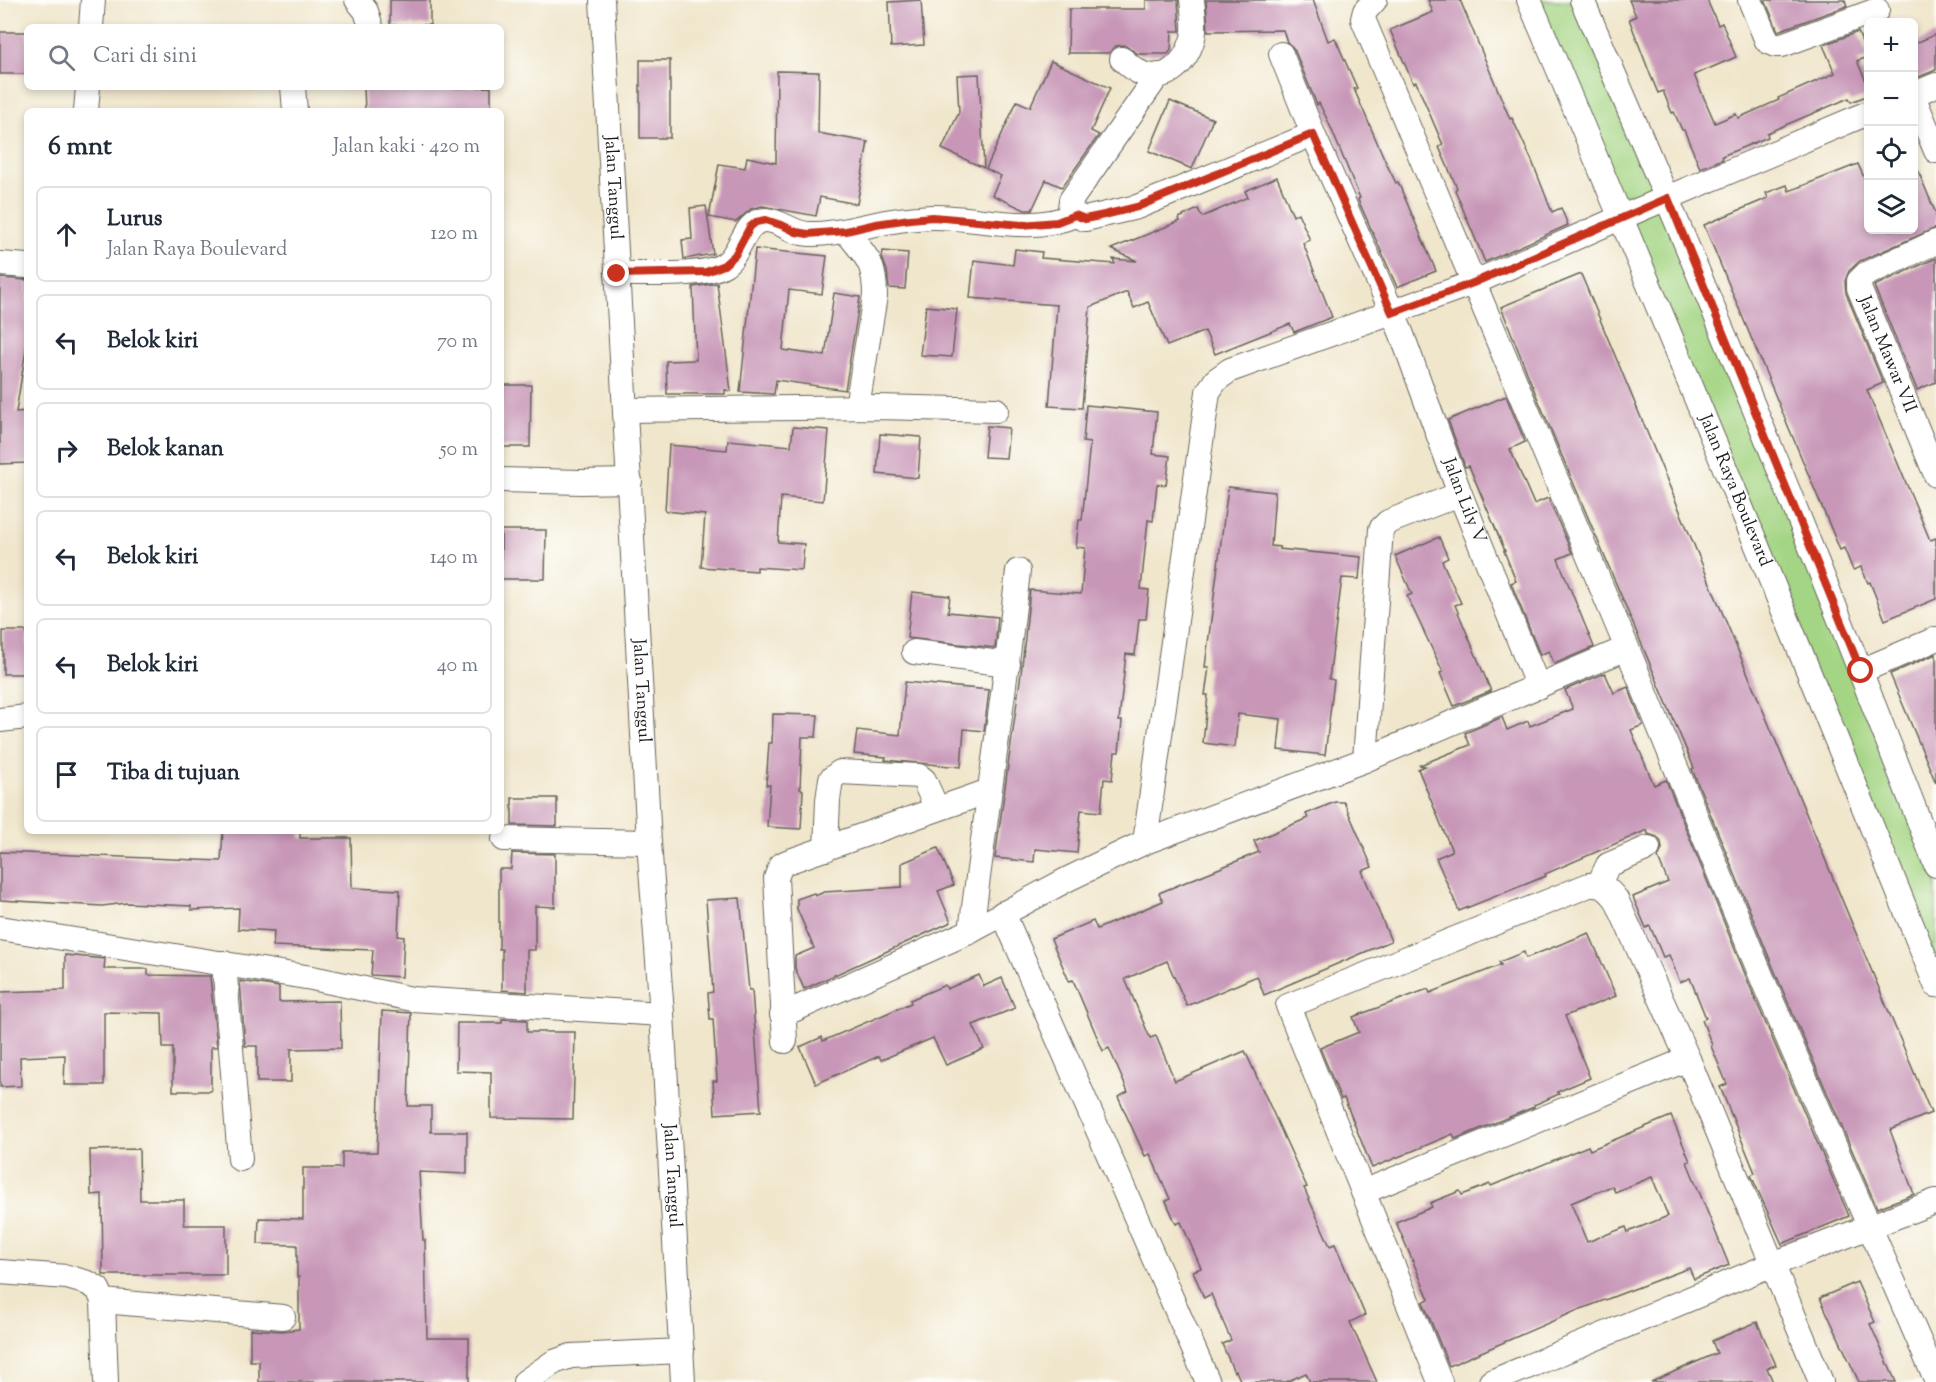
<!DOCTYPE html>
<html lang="id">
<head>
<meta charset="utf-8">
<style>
  body { margin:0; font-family:"Sorts Mill Goudy",serif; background:#f6f6f7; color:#1f2937 }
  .controls { position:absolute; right:18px; top:18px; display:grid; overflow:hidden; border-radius:9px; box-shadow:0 3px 9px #0003 }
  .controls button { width:54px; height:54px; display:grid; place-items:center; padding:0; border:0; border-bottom:2px solid #e0e1e3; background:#fff; color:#1f2937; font:30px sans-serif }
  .stop { position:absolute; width:18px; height:18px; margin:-14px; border:4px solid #c8321e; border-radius:50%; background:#fff }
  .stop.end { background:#c8321e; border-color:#fff; box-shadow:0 2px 6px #0008 }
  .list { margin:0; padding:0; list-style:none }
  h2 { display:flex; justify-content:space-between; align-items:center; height:78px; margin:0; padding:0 24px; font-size:26px }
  h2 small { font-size:20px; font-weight:400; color:#747a83 }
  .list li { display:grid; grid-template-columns:39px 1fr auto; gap:18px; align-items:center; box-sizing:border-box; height:96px; margin:0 12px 12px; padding:0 12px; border:2px solid #e0e1e3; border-radius:9px }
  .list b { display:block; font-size:22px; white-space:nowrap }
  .list p { margin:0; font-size:20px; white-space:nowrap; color:#747a83 }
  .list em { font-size:20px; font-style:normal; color:#747a83 }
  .icon { flex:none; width:33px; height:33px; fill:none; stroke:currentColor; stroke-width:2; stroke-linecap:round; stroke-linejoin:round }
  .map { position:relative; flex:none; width:1936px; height:1382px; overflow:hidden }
  .search { position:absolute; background:#fff; box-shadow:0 3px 9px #0003; left:24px; top:24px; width:480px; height:66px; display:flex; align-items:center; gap:15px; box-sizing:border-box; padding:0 21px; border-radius:9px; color:#747a83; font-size:22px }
  .panel { position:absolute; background:#fff; box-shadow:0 3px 9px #0003; left:24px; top:108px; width:480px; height:726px; border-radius:9px }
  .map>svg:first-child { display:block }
  .green { fill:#a4d584; stroke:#607850; stroke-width:1.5 }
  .building { fill:#c897b8; fill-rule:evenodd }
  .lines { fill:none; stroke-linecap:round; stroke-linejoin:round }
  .minor-casing { stroke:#66635a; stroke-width:26 }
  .minor { stroke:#fff; stroke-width:24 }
  .route { stroke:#c8321e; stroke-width:8 }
  .labels { text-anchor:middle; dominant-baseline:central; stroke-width:5; stroke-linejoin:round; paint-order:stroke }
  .street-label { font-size:18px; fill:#1c1c1c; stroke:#fdfcf7 }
</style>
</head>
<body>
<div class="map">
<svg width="1936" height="1382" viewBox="0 0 1936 1382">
  <rect width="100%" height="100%" fill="#fdfcf7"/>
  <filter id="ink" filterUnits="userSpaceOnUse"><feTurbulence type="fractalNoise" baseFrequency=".0167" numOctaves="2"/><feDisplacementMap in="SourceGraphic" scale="12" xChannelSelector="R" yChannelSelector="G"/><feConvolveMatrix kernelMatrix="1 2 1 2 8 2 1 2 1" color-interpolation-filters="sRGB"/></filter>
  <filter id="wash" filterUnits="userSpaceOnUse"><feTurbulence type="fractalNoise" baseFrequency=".008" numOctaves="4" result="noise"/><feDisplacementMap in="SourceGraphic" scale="24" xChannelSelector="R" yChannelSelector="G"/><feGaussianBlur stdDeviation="1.35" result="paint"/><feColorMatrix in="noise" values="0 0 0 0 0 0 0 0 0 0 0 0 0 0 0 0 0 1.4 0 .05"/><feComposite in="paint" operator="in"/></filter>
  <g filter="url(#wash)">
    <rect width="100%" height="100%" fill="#f0e6cc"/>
    <!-- green -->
    <polygon class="green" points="1529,0 1582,0 1936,865 1936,987"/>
    <g id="blocks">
      <!-- building -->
      <g class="building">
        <rect x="390" y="0" width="40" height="25"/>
        <polygon points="921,0 924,45 891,47 889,2"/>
        <polygon points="1146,0 1178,0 1180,31 1172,31 1171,50 1168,54 1138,54 1124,45 1116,46 1109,53 1068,53 1069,9 1146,9"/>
        <polygon points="1206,0 1313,0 1328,41 1335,38 1357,88 1354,89 1387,165 1396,183 1398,182 1436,271 1397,287 1359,202 1358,199 1360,198 1328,121 1319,103 1317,105 1294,49 1287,42 1283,30 1208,31"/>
        <polygon points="1428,0 1460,0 1510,119 1512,118 1532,161 1552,212 1561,208 1568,225 1485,262 1455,190 1457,188 1439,147 1443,145 1416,82 1413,83 1390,30 1433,12"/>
        <polygon points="1629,0 1707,0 1718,25 1722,23 1736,57 1694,75 1715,123 1736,114 1738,118 1779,100 1778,98 1835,73 1823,45 1858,32 1868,57 1857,61 1869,88 1869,95 1851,102 1849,98 1788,124 1767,133 1768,137 1722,156 1723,159 1700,168 1684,130 1682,130 1674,112 1672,113 1663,91 1658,93 1650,74 1629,19 1636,16"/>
        <polygon points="1765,0 1845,0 1847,6 1778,31"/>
        <rect x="0" y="32" width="27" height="42"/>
        <polygon points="1936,34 1936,70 1914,79 1914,44"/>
        <rect x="640" y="60" width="30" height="78"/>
        <polygon points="1051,61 1110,88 1091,131 1099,135 1062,187 1046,180 1032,210 1025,210 992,195 1001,176 986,169 1017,101 1030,107"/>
        <polygon points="777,71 819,72 818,133 868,142 857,204 820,197 816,216 762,206 751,209 736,222 709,217 719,164 745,168 747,157 776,163"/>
        <polygon points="979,74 984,168 942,149 959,112 957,75"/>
        <polygon points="364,87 413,87 413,89 491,87 491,111 365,111"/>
        <polygon points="1170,101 1213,119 1192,169 1149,151"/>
        <polygon points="1914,161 1936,214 1936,228 1860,261 1849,271 1845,281 1846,293 1883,383 1867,390 1930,540 1936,538 1936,599 1885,620 1870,582 1868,583 1861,567 1853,570 1844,548 1840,550 1704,225 1768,198 1766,193 1787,185 1789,191 1858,164 1869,189 1869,230 1914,230"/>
        <polygon points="1277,177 1293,216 1298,213 1310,240 1303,243 1332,317 1307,327 1294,332 1290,324 1215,354 1205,331 1167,346 1148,302 1134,308 1127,292 1090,307 1082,408 1049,406 1057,305 970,298 974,260 1013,265 1015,249 1042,252 1041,258 1115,264 1113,259 1137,261 1111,249 1180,221 1179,218 1198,209 1202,217 1248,197 1245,191"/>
        <polygon points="706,206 713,254 684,259 682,240 692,239 690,208"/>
        <polygon points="755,249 827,256 822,294 789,290 783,350 825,356 834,293 860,297 845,390 776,380 774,394 740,392"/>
        <polygon points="883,251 908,253 905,289 889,288 887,271 882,257"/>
        <polygon points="1936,258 1936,382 1917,390 1874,286"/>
        <polygon points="1581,274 1931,1113 1890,1130 1914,1194 1877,1208 1780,984 1692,769 1694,768 1532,385 1501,307"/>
        <polygon points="0,278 27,280 27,343 16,412 27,411 27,463 0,464"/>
        <polygon points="717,283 731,391 725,390 725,394 667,394 666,361 696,360 693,287"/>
        <polygon points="926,306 957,309 952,357 920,355"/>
        <polygon points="501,385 531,385 530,447 501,447"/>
        <polygon points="1506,396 1525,442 1510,449 1534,504 1548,498 1572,553 1558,559 1594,647 1554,664 1549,651 1540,655 1511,583 1516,581 1504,551 1505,551 1469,466 1465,467 1448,420"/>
        <polygon points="1086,405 1157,412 1153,454 1170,456 1166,485 1157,484 1153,521 1148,520 1141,589 1149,590 1146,619 1139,619 1135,655 1126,654 1119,721 1122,721 1119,752 1115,752 1112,780 1104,779 1101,812 1081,810 1077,853 1035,849 1034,862 995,858 1022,666 1030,590 1081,594 1085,548 1076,547 1079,520 1082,520 1090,443 1083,442"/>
        <polygon points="987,426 1009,428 1006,458 984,457"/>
        <polygon points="793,427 829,430 823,501 781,497 778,542 804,544 802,570 757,567 757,571 701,567 705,515 665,511 669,445 727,450 728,440 791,446"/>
        <polygon points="880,434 921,437 918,478 877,474"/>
        <polygon points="1228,487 1275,492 1271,546 1280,547 1279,549 1361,557 1359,579 1342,578 1329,679 1334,680 1325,755 1278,750 1281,719 1238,714 1235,747 1203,743 1208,695 1205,695 1209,667 1205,667"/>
        <polygon points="501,530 546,530 545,579 501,579"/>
        <polygon points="1439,537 1448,558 1442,561 1461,603 1455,605 1491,691 1454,706 1440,673 1443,672 1407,596 1412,594 1395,556"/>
        <polygon points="912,592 950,596 948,612 998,617 995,648 907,638"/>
        <rect x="3" y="631" width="24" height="43"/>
        <polygon points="1936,654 1936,783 1890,674"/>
        <polygon points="1605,673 1614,693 1628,687 1643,725 1631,730 1654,785 1666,780 1754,996 1849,1216 1782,1244 1751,1175 1755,1173 1720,1087 1727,1084 1711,1046 1712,1045 1702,1020 1706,1018 1690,978 1680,982 1669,955 1663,957 1650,926 1646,928 1633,897 1668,882 1658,858 1662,849 1661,842 1657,837 1648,834 1647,830 1545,874 1546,876 1459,911 1436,858 1452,851 1418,769 1425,766 1420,765 1470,745 1465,733 1502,717 1507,730 1528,721 1530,726 1573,709 1565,690"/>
        <polygon points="905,682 989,690 984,731 964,729 961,767 885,760 886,757 854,754 857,730 900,735"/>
        <polygon points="773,714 818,715 816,737 802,737 800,789 803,790 801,829 767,827 770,785 766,785 769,743 772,743"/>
        <polygon points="512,798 557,798 557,826 512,825"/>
        <polygon points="1335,802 1344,802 1372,867 1362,871 1391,941 1264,995 1257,976 1187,1006 1167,961 1125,979 1150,1038 1156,1036 1175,1081 1245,1051 1307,1187 1304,1188 1330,1246 1335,1244 1365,1315 1350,1322 1377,1382 1310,1382 1306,1373 1286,1382 1241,1382 1236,1371 1234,1372 1222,1344 1231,1340 1211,1294 1204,1298 1193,1271 1201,1268 1181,1222 1176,1224 1166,1201 1170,1199 1150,1154 1145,1156 1118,1097 1128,1092 1109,1048 1103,1051 1073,980 1069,981 1051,939 1093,921 1097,929 1163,901 1159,893 1259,852 1254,841 1308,818 1306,814"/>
        <polygon points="223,831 300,831 300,838 351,838 352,888 400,890 398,936 404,937 402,977 371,975 373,950 273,946 274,931 238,929 239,908 191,910 191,906 127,903 102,906 0,900 0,852 221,861"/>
        <polygon points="938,848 954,885 938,891 951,922 804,989 795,968 795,956 814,948 797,909 797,899 814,893 815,896 824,892 902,887 902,863"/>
        <polygon points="512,853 555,854 555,907 535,906 535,950 527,950 527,992 502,990 502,949 499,949 499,869 511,869"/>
        <polygon points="740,898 749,990 752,990 761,1111 715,1114 713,1081 717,1081 713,1019 710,1019 708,993 713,992 706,900"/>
        <polygon points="1589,933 1616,996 1565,1016 1590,1078 1557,1092 1559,1094 1534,1105 1534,1107 1455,1139 1453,1134 1372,1168 1344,1098 1341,1099 1320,1048 1359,1032 1353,1017 1428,989 1430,993 1501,965 1499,962 1524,952 1526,958"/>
        <polygon points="65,955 105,959 104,969 148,969 148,975 210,976 217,1047 211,1047 211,1091 173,1091 173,1048 163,1048 162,1013 104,1012 104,1085 64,1085 65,1055 20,1057 21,1086 0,1087 0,992 65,990"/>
        <polygon points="979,975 984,986 1002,978 1015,1008 973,1025 984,1049 946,1065 933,1038 881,1060 879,1056 816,1084 800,1047 822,1037 823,1041 911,1003 910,1000 945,985 947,989"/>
        <polygon points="240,981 279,987 279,1002 340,1001 341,1048 291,1049 291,1082 257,1082 257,1046 245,1046"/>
        <polygon points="382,1011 411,1013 408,1106 431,1106 431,1132 467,1132 467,1174 419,1172 423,1240 425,1240 427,1338 469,1338 469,1382 259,1382 259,1361 250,1361 250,1329 282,1331 299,1329 299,1277 297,1277 297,1245 258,1244 259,1218 303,1219 303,1168 342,1168 342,1152 377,1152"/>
        <polygon points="502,1019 527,1020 527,1032 575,1032 573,1119 491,1118 491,1072 456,1071 457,1023 502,1023"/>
        <path d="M1671 1116 1690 1161 1687 1162 1729 1265 1694 1279 1689 1268 1576 1311 1449 1366 1423 1302 1429 1299 1396 1222 1432 1207 1430 1203 1460 1191 1462 1195 1490 1184 1491 1186 1588 1146 1590 1150ZM1652 1177 1668 1216 1628 1232 1626 1227 1587 1242 1571 1203 1612 1186 1615 1192Z"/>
        <polygon points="139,1149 140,1200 184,1200 184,1225 226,1225 226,1275 103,1275 102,1194 91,1195 90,1150"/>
        <polygon points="1857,1282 1875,1322 1870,1324 1896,1382 1859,1382 1820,1298"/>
        <polygon points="1757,1322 1776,1365 1767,1368 1773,1382 1651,1382 1717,1353 1712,1341"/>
      </g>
    </g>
  </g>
  <g filter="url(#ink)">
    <use href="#blocks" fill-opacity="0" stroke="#66635a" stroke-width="1.5"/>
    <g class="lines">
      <defs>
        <g id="minor">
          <polyline points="357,0 366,11 371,27"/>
          <path id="s1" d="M602 0 649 842 662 1014 683 1382"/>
          <polyline points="1375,0 1365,11 1363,19 1627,648 1767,990 1936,1380"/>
          <path id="s2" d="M1529 0C1668 327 1803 656 1936 985"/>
          <path d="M1582 0C1706 286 1824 574 1936 865"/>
          <polyline points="1750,0 1767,41 1775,45 1782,45 1877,10"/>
          <polyline points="91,27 93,0"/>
          <path id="s3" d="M1281 54 1313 134 1401 332 1460 494 1538 687"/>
          <path d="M1122 59C1127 63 1132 68 1137 71 1164 87 1186 63 1193 38 1196 27 1193 11 1192 0"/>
          <polyline points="1158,75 1071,200 1070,209 1075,215 1085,219 1137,207 1313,134"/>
          <polyline points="293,87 295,111"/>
          <polyline points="1914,94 1936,85"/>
          <polyline points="1914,98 1936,151"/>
          <polyline points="86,111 88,87"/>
          <path d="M846 231C866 257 875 261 875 296L857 407"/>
          <path id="s4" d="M1936 242 1866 274 1859 281V288L1936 475"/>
          <polyline points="0,264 27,266"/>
          <path d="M617 274C643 273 705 278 725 264 741 254 744 219 766 220 782 221 793 234 809 234 832 235 854 228 876 224 894 220 913 218 931 217 979 216 1029 235 1075 215"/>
          <polyline points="625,410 878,407 996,410"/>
          <polyline points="501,480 581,482 630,481"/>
          <polyline points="914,652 1008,664"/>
          <polyline points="1861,671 1936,639"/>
          <polyline points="0,720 27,717"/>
          <polyline points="1365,760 1381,529 1388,522 1460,494"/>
          <polyline points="504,839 649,842"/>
          <polyline points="1145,842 1208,392 1216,380 1230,370 1473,283 1622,217 1868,113"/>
          <polyline points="826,849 828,800 831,779 840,772 919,776 924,780 937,809"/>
          <polyline points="1599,884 1608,865 1648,848"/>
          <polyline points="1003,913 1208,1382"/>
          <polyline points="0,928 312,978 412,999 662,1014"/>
          <path d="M971 931C986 811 1005 691 1018 571"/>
          <polyline points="224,963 240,1159"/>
          <polyline points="782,1015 971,931 1068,879 1145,842 1365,760 1627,648"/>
          <polyline points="785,1041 776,878 781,865 787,862 989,791"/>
          <polyline points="1363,1192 1688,1059"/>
          <polyline points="0,1272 67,1277 88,1283 98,1289 103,1301 106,1382"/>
          <polyline points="103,1301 283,1317"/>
          <polyline points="525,1382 554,1362 571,1356 682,1351"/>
          <path d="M1440 1382 1288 1006 1589 885C1603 884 1608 889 1616 899L1688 1059 1821 1382"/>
          <polyline points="1491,1382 1773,1264 1936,1201"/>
        </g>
      </defs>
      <!-- minor casing -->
      <use href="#minor" class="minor-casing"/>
      <!-- minor -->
      <use href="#minor" class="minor"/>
    </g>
  </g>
  <g class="lines" filter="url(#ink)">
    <!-- route -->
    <polyline class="route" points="617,274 706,272 724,265 735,255 750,227 756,222 766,220 784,226 796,232 808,234 846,231 876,224 910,219 933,217 1022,225 1057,222 1075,215 1085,219 1104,215 1137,207 1313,134 1392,313 1473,283 1668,198 1861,671"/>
  </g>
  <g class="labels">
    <!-- street labels -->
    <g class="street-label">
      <text stroke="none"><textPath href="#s1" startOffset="188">Jalan Tanggul</textPath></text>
      <text stroke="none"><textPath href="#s4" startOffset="166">Jalan Mawar VII</textPath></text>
      <text stroke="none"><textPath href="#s2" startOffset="532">Jalan Raya Boulevard</textPath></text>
      <text stroke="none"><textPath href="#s3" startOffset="483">Jalan Lily V</textPath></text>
      <text stroke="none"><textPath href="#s1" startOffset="692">Jalan Tanggul</textPath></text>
      <text stroke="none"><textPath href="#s1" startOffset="1178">Jalan Tanggul</textPath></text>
    </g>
  </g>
</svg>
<div class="controls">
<button>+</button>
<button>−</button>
<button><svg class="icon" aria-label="locate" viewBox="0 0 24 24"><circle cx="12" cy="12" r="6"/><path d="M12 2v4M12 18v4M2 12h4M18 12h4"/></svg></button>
<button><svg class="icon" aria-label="layers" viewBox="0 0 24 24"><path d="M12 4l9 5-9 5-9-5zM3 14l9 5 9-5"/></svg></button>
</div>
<div class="stop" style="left:1861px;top:671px"></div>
<div class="stop end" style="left:617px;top:274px"></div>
<div class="search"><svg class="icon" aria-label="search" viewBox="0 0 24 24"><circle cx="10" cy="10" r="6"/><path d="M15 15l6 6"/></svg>Cari di sini</div>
<section class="panel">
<h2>6 mnt<small>Jalan kaki · 420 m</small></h2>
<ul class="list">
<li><svg class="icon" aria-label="ahead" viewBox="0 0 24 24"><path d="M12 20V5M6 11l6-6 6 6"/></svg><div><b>Lurus</b><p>Jalan Raya Boulevard</p></div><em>120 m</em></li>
<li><svg class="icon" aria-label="left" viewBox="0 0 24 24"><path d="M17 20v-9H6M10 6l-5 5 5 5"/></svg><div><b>Belok kiri</b></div><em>70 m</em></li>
<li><svg class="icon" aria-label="right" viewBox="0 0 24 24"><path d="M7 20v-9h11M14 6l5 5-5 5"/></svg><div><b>Belok kanan</b></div><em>50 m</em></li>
<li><svg class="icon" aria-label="left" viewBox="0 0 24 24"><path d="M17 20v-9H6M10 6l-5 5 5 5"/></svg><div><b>Belok kiri</b></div><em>140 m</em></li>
<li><svg class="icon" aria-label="left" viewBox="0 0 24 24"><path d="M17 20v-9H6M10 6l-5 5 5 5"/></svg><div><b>Belok kiri</b></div><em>40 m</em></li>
<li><svg class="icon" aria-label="arrive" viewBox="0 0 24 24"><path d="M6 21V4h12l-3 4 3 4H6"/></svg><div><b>Tiba di tujuan</b></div></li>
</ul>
</section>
</div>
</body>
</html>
